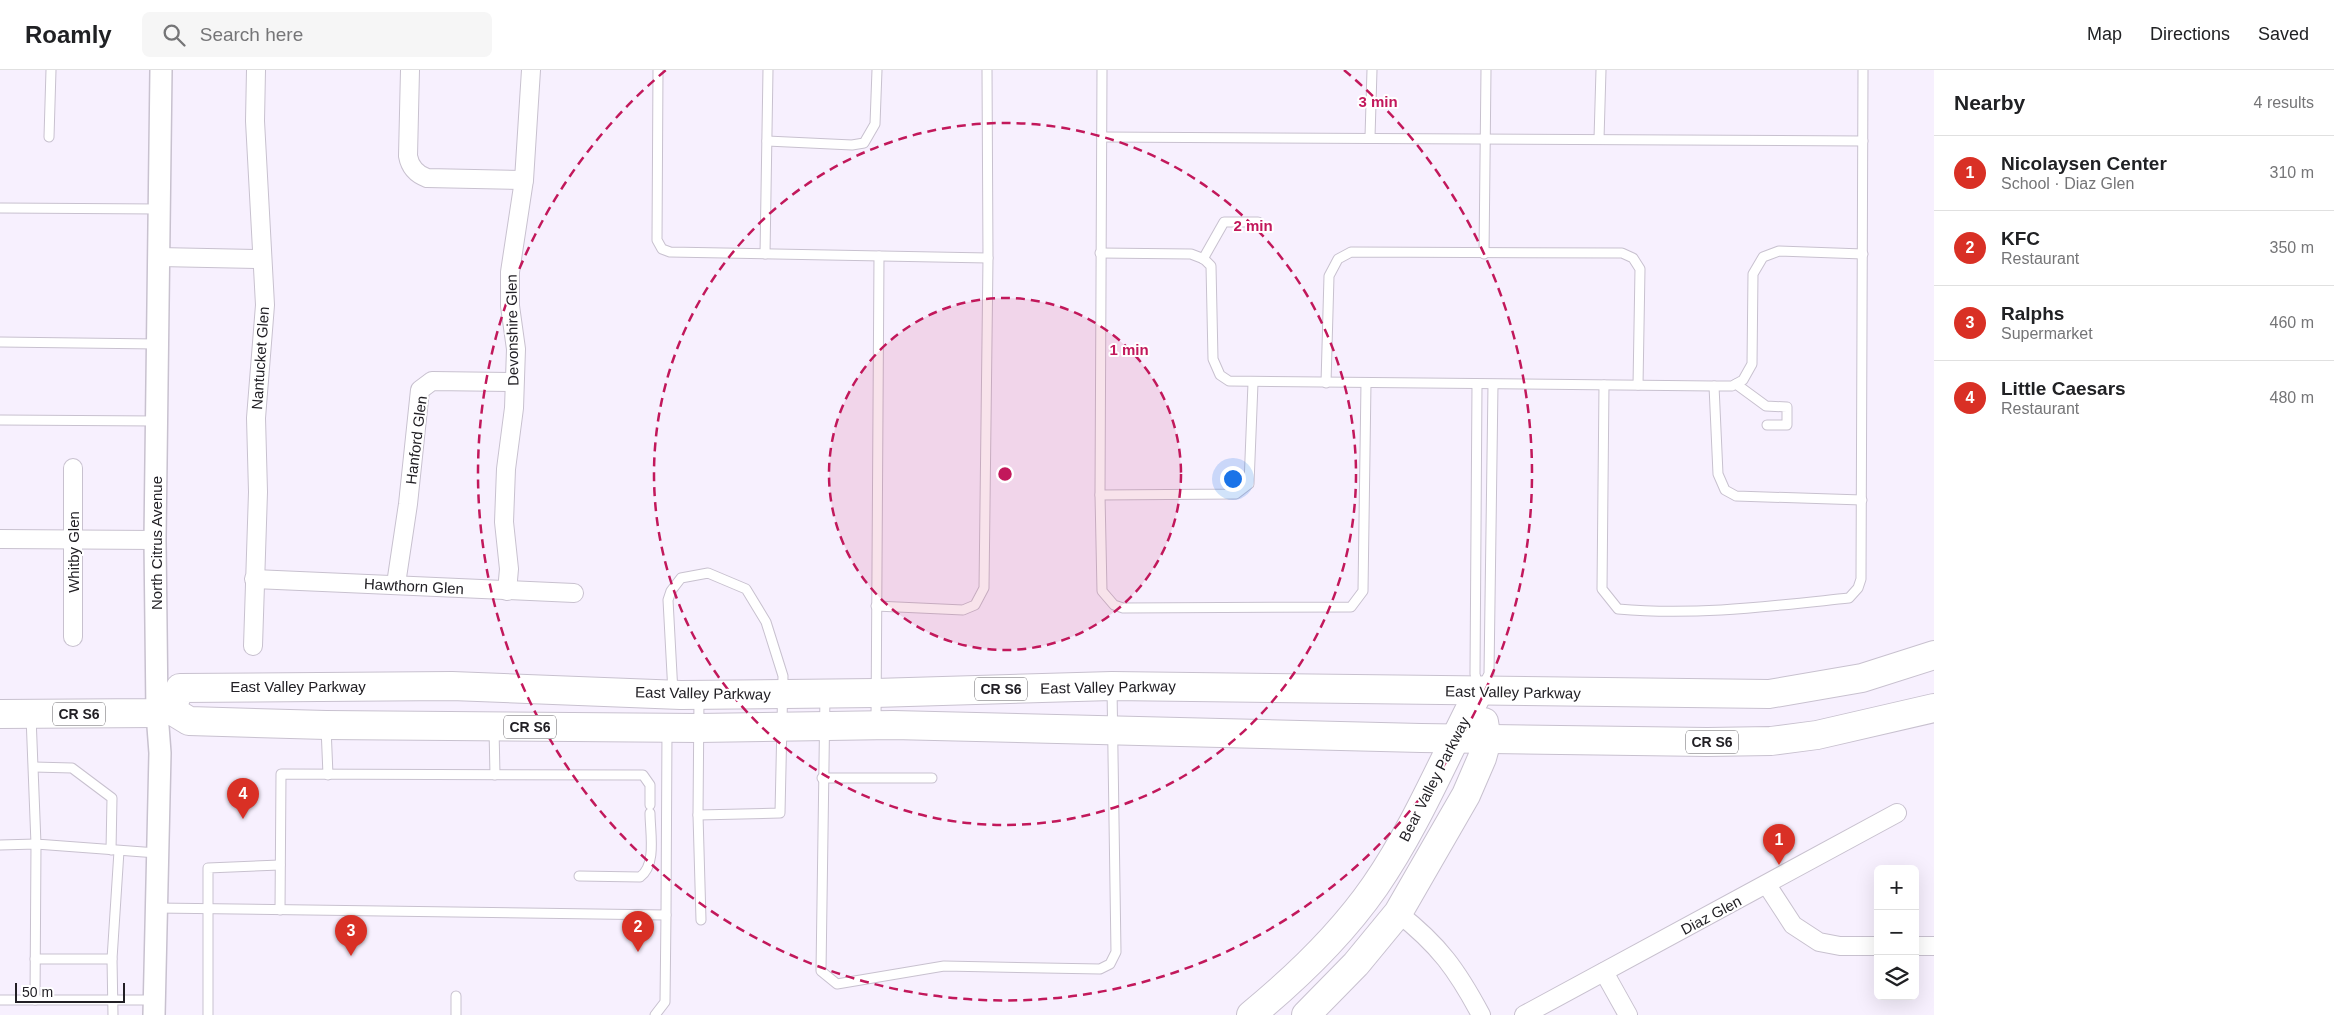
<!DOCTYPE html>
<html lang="en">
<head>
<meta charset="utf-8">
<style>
  body { margin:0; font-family:Arial,sans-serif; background:#f6f6f6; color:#202124 }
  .controls { position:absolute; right:15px; bottom:15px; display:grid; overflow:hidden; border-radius:8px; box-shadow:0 5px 20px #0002 }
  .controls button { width:45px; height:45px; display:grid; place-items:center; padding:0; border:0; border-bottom:1px solid #e0e0e0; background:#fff; color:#202124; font:25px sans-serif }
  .scale { position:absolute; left:15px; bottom:12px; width:110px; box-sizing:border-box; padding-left:5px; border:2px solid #222025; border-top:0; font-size:14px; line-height:18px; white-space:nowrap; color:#222025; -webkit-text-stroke:4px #fff; paint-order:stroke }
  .you { position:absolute; left:1232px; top:408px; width:18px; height:18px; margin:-12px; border:4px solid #fff; border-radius:50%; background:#1a73e8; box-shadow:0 0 0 8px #1a73e833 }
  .badge { display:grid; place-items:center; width:32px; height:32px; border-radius:50%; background:#d93025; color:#fff; font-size:16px; font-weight:700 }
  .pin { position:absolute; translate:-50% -41px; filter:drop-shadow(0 1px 2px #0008) }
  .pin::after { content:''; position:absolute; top:26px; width:18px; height:15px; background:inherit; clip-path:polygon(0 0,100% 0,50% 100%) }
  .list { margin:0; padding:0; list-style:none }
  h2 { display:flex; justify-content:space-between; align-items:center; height:65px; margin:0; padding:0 20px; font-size:21px }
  h2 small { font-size:16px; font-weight:400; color:#757577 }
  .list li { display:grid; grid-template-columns:32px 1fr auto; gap:15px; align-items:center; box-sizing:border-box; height:75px; padding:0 20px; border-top:1px solid #e0e0e0 }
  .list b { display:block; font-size:19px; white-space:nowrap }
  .list p { margin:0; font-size:16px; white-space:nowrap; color:#757577 }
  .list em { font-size:16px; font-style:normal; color:#757577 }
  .icon { flex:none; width:28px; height:28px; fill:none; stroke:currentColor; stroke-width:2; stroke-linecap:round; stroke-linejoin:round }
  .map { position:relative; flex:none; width:1934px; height:945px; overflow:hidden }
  header { display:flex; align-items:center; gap:30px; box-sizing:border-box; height:70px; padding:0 25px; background:#fff; border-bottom:1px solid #e0e0e0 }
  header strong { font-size:24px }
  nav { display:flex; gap:28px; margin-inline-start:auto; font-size:18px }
  .search { width:350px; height:45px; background:#f6f6f6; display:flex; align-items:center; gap:12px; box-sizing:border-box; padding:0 18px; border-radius:8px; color:#757577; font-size:19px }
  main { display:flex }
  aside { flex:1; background:#fff }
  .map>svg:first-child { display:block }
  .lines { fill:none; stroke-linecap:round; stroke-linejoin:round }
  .service-casing { stroke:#c8c1cf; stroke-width:11 }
  .minor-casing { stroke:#c8c1cf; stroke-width:20 }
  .tertiary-casing { stroke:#c8c1cf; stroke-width:24 }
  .primary-casing { stroke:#c8c1cf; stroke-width:30 }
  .service { stroke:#fff; stroke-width:9 }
  .minor { stroke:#fff; stroke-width:18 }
  .tertiary { stroke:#fff; stroke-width:21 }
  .primary { stroke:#fff; stroke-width:28 }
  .ring { fill:none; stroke:#c2185b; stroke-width:2.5; stroke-dasharray:9 6 }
  .labels { text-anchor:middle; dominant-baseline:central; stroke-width:4; stroke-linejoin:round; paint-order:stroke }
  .shield { fill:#fff; stroke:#646366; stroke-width:1 }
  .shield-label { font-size:14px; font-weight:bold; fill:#222025 }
  .street-label { font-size:15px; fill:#222025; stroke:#fff }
  .centre { fill:#c2185b; stroke:#fff; stroke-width:2.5 }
  .ring-label { font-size:15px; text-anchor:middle; font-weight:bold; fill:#c2185b; stroke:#fff; stroke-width:4; stroke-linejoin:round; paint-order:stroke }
</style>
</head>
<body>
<header>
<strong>Roamly</strong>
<div class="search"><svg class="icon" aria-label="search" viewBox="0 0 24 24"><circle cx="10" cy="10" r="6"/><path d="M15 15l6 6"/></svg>Search here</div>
<nav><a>Map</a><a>Directions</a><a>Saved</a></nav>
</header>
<main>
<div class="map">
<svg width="1934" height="945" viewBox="0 0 1934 945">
  <rect width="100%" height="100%" fill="#f7f0fe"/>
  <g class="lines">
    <defs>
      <g id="service">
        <polyline points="658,0 657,170 662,179 670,182 988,188"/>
        <polyline points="1102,0 1100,425 1102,521 1114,535 1123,538 1351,537 1363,521 1366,313"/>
        <polyline points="49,67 51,0"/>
        <polyline points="1102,67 1863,71"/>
        <polyline points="1370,67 1372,0"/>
        <polyline points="1599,69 1601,0"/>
        <polyline points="767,71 852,75 864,73 875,54 877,0"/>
        <polyline points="0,138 159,139"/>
        <polyline points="1100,183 1191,184 1204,189 1211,196 1213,289 1220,305 1229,311 1714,316 1732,316 1743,310 1752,294 1753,204 1763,187 1779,181 1863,184"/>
        <polyline points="765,184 768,0"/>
        <polyline points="1484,184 1486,0"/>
        <polyline points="1203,189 1224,152 1258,152"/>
        <polyline points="0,272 157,274"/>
        <polyline points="1326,313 1329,206 1338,189 1351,182 1622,183 1633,188 1640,199 1638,315"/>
        <polyline points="1736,314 1766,336 1787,337 1787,355 1767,355"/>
        <polyline points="1477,315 1475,604 1478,616"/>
        <path d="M1604 315 1602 519 1618 539C1696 546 1772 536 1849 528L1858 518 1861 509 1863 0"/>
        <polyline points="1714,316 1718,404 1725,420 1736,426 1862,430"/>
        <polyline points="0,350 156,351"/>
        <polyline points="1100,425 1236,424 1249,414 1253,313"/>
        <polyline points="876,536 963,540 975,535 984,518 988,188 987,0"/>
        <polyline points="1482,617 1489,604 1493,315"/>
        <polyline points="673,623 668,530 671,521 681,508 708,503 746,519 766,552 783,606 780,743 698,745"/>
        <polyline points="825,625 821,901 837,914 944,896 1100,899 1110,894 1116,882 1112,618"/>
        <polyline points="699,628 698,745 701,850"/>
        <polyline points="31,646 36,774 157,783"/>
        <polyline points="876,652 879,186"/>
        <polyline points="326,657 328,705"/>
        <polyline points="494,659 495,705"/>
        <polyline points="34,697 72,698 112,728 111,780"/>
        <polyline points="822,708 932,708"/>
        <polyline points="0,775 36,774 35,930"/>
        <path d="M579 806 640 807C657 795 650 762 650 743"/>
        <polyline points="156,838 666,845 667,660"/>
        <polyline points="280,840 281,704 643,705 650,715 650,735"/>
        <polyline points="35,889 112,889 113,945"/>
        <polyline points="112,889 119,781"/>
        <polyline points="456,926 456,945"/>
        <polyline points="0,930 154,930"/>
        <polyline points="208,945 208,798 280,795"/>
        <polyline points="655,945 665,932 666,845"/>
      </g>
      <g id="minor">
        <path d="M410 0 408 86C410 97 416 104 427 108L524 110"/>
        <polyline points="159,187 262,189"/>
        <polyline points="0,469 155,470"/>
        <polyline points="254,509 574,523"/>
        <polyline points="396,514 408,434 420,320 432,311 514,312"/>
        <polyline points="507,521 509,499 504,452 506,399 514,338 516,279 510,236 510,202 524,110 531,0"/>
        <polyline points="73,567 73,398"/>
        <polyline points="253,576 258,422 256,348 265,235 255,51 256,0"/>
        <polyline points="1767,815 1793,855 1819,872 1840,876 1878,876"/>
        <path d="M1398 843C1439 875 1457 900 1481 945"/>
        <polyline points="1915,876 1934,876"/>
        <polyline points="1604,902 1628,945"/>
        <polyline points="1524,945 1897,743"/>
      </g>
      <polyline id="tertiary" points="154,945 160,683 157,643 155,470 161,0"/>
      <g id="primary">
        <polyline points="171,640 180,618 452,616 681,625 875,623 1112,616 1769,624 1862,608 1934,585"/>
        <polyline points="0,644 157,643 171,640 189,651 326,655 698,658 893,655 1421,668 1707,672 1771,671 1817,665 1934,638"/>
        <path d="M1251 945C1296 908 1341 865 1375 816 1417 755 1445 686 1479 621"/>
        <polyline points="1306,945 1356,894 1398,843 1466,725 1482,688 1487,670 1484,652"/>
      </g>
    </defs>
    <!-- service casing -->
    <use href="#service" class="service-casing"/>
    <!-- minor casing -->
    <use href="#minor" class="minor-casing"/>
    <!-- tertiary casing -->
    <use href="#tertiary" class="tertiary-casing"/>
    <!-- primary casing -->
    <use href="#primary" class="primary-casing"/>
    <!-- service -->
    <use href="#service" class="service"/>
    <!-- minor -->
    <use href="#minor" class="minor"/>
    <!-- tertiary -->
    <use href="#tertiary" class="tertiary"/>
    <!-- primary -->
    <use href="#primary" class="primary"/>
  </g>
  <!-- distance rings -->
  <circle cx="1005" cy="404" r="176" fill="#c2185b" fill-opacity=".12"/>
  <g class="ring">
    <circle cx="1005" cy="404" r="176"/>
    <circle cx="1005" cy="404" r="351"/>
    <path d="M1344 0A527 527 0 1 1 666 0"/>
  </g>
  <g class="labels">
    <!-- shield labels -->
    <g class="shield">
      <rect x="975" y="607.5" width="52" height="23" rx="4"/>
      <rect x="53" y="632.5" width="52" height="23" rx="4"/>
      <rect x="504" y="645.5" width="52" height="23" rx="4"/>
      <rect x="1686" y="660.5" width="52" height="23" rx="4"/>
    </g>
    <g class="shield-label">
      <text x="1001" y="619">CR S6</text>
      <text x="79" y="644">CR S6</text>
      <text x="530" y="657">CR S6</text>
      <text x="1712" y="672">CR S6</text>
    </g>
    <!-- street labels -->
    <g class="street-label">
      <text transform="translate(512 260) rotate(-91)">Devonshire Glen</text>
      <text transform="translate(260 288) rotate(-86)">Nantucket Glen</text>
      <text transform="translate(416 370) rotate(-83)">Hanford Glen</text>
      <text transform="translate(156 473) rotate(-90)">North Citrus Avenue</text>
      <text transform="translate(73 482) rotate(-90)">Whitby Glen</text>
      <text transform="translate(414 516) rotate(3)">Hawthorn Glen</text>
      <text x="298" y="616">East Valley Parkway</text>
      <text transform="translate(1108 617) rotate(-1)">East Valley Parkway</text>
      <text transform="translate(1513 622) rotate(1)">East Valley Parkway</text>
      <text transform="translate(703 623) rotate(1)">East Valley Parkway</text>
      <text transform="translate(1434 709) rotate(-63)">Bear Valley Parkway</text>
      <text transform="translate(1711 845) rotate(-28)">Diaz Glen</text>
    </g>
  </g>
  <circle cx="1005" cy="404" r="8" class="centre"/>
  <g class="ring-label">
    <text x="1378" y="37">3 min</text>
    <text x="1253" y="161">2 min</text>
    <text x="1129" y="285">1 min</text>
  </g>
</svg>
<div class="controls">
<button>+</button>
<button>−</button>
<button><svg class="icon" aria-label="layers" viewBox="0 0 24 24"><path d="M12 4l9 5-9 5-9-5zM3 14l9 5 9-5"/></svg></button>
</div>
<div class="scale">50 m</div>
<div class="you"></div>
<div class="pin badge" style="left:1779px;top:795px">1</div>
<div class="pin badge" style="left:638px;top:882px">2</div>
<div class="pin badge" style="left:351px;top:886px">3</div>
<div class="pin badge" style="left:243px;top:749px">4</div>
</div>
<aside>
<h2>Nearby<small>4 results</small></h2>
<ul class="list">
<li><span class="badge">1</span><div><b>Nicolaysen Center</b><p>School · Diaz Glen</p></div><em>310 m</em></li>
<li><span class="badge">2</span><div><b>KFC</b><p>Restaurant</p></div><em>350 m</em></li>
<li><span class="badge">3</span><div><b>Ralphs</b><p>Supermarket</p></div><em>460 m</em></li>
<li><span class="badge">4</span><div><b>Little Caesars</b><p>Restaurant</p></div><em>480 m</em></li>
</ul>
</aside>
</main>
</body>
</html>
